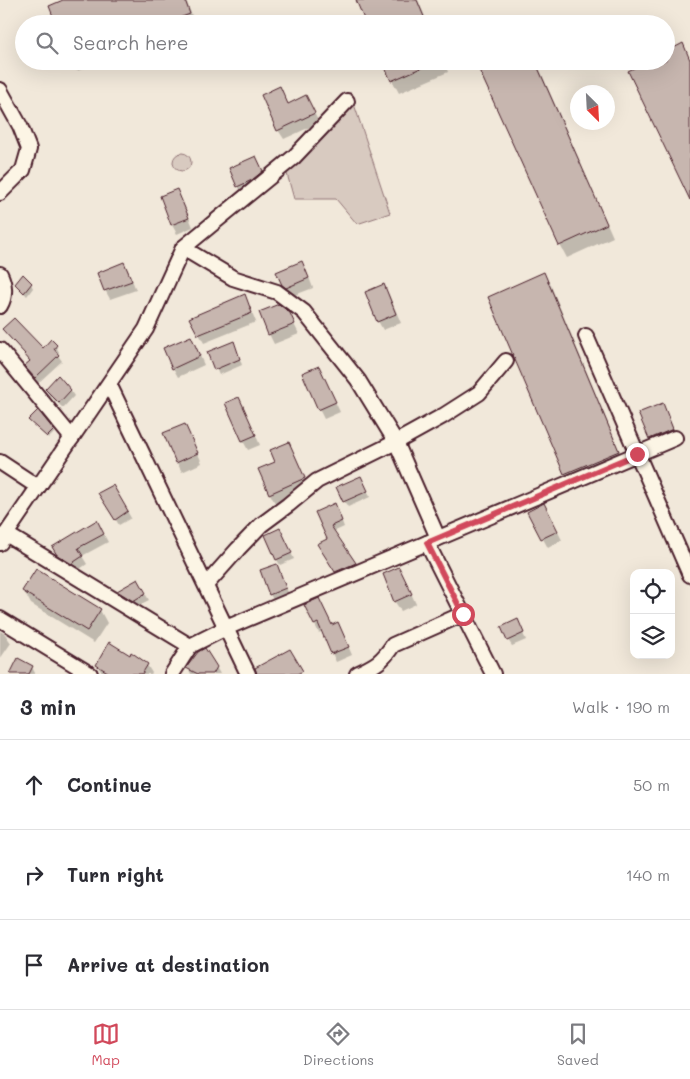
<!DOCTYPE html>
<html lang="en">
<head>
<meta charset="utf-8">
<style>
  body { margin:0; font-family:Mali,sans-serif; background:#f2f2f3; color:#2b2b33 }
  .controls { position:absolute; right:15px; bottom:15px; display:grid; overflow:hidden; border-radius:10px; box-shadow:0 5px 20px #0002 }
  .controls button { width:45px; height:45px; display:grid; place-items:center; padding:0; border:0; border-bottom:1px solid #e1e1e2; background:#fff; color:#2b2b33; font:25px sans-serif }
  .compass { position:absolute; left:570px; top:85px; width:45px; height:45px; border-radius:50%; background:#fff; box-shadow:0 5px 20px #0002; rotate:156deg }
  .stop { position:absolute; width:15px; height:15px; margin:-11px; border:4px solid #d1495b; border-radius:50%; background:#fff }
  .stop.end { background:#d1495b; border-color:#fff; box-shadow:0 1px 5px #0008 }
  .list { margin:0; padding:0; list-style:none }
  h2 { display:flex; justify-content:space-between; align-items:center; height:65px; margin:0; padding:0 20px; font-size:21px }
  h2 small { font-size:16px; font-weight:400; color:#7c7c81 }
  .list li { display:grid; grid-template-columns:32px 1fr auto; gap:15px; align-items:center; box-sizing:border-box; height:90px; padding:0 20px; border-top:1px solid #e1e1e2 }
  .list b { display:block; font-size:19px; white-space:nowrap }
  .list em { font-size:16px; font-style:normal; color:#7c7c81 }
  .icon { flex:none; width:28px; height:28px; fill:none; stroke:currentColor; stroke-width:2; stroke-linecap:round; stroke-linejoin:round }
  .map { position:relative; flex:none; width:690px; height:674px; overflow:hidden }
  .search { position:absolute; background:#fff; box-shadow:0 5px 20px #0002; left:15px; right:15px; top:15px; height:55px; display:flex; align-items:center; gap:12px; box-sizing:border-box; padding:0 18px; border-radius:28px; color:#7c7c81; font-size:19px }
  .sheet { height:335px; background:#fff }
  nav { display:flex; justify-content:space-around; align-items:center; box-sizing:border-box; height:70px; border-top:1px solid #e1e1e2; background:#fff; font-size:14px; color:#7c7c81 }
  nav a { display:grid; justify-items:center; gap:2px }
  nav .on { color:#d1495b }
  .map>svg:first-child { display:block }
  .green { fill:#d8cac0; stroke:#917476 }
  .shadow { fill:#0003 }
  .building { fill:#c7b6af; stroke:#4a1f2b }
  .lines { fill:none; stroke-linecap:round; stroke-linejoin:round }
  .minor-casing { stroke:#4a1f2b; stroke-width:18 }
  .minor { stroke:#fcf5e5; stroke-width:14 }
  .route { stroke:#d1495b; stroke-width:6 }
</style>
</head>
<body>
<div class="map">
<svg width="690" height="674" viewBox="0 0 690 674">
  <rect width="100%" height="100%" fill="#f1e8da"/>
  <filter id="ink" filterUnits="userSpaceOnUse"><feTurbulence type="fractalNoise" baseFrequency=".02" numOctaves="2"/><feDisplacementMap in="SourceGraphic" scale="10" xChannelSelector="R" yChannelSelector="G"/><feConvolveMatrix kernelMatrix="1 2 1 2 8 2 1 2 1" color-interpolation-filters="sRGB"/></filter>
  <g filter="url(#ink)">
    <!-- green -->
    <g class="green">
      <polygon points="353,101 390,213 357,224 336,199 294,199 286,170"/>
      <circle cx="182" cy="162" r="9"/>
    </g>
    <!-- shadow -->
    <g class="shadow">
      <polygon points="66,0 186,0 195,24 57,24"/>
      <polygon points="357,0 418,0 428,24 367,24"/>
      <polygon points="71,61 104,61 77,71"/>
      <polygon points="384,61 444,61 448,72 399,93 392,80"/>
      <polygon points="477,61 536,61 613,237 567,258 560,245"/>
      <polygon points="288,105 311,106 319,123 284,139 278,130"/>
      <polygon points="256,157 267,181 244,195 238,186"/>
      <polygon points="177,190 182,200 193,227 177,234 172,225 161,196"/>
      <polygon points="124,263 129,272 136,290 110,299 105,290"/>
      <polygon points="302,263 307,272 313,288 292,296 289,294 283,284"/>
      <polygon points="544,273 551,286 625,464 572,486 565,474 489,297"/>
      <polygon points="16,284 31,284 33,288 27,296"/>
      <polygon points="384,286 389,295 401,323 383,330 378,321"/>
      <polygon points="244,296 249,305 256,322 204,343 199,334"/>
      <polygon points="289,314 299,334 274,344 269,334"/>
      <polygon points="3,329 43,350 51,341 56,346 59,352 57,354 62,361 38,383 26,366 30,362 27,356 6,334"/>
      <polygon points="196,347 204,365 178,377 173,368"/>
      <polygon points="236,348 242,365 219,375 209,353"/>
      <polygon points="319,367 340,412 324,419 319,409"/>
      <polygon points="46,390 70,390 74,396 63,408 50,396"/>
      <polygon points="239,399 244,408 260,445 248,450 243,441 227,404"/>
      <polygon points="662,404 667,414 678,439 655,448 650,439 640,414"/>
      <polygon points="31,422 53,430 54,433 49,438"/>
      <polygon points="165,434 190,435 202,463 182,472 177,463"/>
      <polygon points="289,443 294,453 309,488 275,503 270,494 277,463"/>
      <polygon points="364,483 370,497 348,507 344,501"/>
      <polygon points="113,486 131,518 119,525 100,494"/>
      <polygon points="338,511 344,527 333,532 358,569 340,577 319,544 328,539 317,512"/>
      <polygon points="529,513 549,514 562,540 548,548"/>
      <polygon points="97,522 108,542 82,556 87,564 77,571 63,563 54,548"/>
      <polygon points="283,536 294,559 280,565 277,560"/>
      <polygon points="277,565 280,571 289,595 273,600 270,594"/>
      <polygon points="385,575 404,578 416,604 401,611 395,602"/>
      <polygon points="137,580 149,600 137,606 122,597 118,592"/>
      <polygon points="24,591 100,610 107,623 94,643 31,604"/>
      <polygon points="305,605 332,626 342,632 352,655 336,662 322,631 319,633"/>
      <polygon points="520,627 526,640 512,646 508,640"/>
      <polygon points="0,631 5,634 11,643 0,659"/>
      <polygon points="97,665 147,665 152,673 151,674 104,674 102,673"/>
      <polygon points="32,667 35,673 35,674 12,674"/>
      <polygon points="216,667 220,674 191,674 188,668"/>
    </g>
    <!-- building -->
    <g class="building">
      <polygon points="63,0 185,0 190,14 163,24 56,24 49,6"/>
      <polygon points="356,0 417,0 427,24 366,24"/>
      <polygon points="683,43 690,60 690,200 628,71 648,61 666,61 666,52"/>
      <polygon points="382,61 437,61 391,81"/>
      <polygon points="475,61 535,61 607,224 559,246"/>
      <polygon points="280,86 288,104 306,95 315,113 277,131 261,95"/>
      <polygon points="256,156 263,171 252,180 237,187 229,168"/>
      <polygon points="177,189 189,218 171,225 160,196"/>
      <polygon points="302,261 309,278 286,288 282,285 276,272"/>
      <polygon points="124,262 132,281 104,291 97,273"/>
      <polygon points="544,272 619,451 564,474 488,297"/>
      <polygon points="23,274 32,283 24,293 15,284"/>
      <polygon points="384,284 396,314 377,322 365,292"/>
      <polygon points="245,294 252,313 198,335 189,318"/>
      <polygon points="279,304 290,313 295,324 268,335 259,312"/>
      <polygon points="14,318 43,348 51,339 57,345 54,349 59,355 35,378 24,366 30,361 24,354 25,354 2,329"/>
      <polygon points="191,336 200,356 172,369 163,348"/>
      <polygon points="234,341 240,359 214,370 207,352"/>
      <polygon points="319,366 336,402 318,410 302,373"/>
      <polygon points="58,375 71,390 59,403 45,389"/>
      <polygon points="239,397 256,435 242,441 225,403"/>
      <polygon points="663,403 673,429 649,439 638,413"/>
      <polygon points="38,410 54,430 47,437 28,420"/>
      <polygon points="185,424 198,453 176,463 163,433"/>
      <polygon points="289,442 305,478 269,494 258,469 275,462 270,450"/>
      <polygon points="361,476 368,491 343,502 336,487"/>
      <polygon points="113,485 128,511 115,520 98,493"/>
      <polygon points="335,503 342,521 331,526 356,563 335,572 317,544 327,539 315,512"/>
      <polygon points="544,503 558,531 541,539 527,512"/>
      <polygon points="97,520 104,534 78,548 83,556 71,564 57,555 52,547"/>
      <polygon points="280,528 292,553 276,560 265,535"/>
      <polygon points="277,564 286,588 269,595 260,570"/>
      <polygon points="399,567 412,594 394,602 383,574"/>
      <polygon points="36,569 101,609 87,631 22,591"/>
      <polygon points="138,579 146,593 133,601 117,591"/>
      <polygon points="319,598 332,625 338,622 349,647 331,654 318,623 314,625 304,605"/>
      <polygon points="518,619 524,633 507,641 501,627"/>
      <polygon points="109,642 130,655 131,652 148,664 142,674 111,674 96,665"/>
      <polygon points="205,648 217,667 213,674 198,674 186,668 198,652"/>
      <polygon points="290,649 303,671 297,674 257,674 255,668"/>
      <polygon points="18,658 33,666 29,674 10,674"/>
    </g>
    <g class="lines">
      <defs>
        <g id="minor">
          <polyline points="0,90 20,126 29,149 23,170 0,193"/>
          <polyline points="183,248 294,157 347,101"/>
          <path d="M0 274C5 284 6 296 0 306"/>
          <polyline points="586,336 690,575"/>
          <polyline points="0,350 72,438"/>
          <polyline points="109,384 248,674"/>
          <polyline points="0,462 38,487"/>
          <polyline points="6,534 190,646"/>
          <polyline points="0,543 146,329 183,248 233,278 277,292 304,312 358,380 396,442 438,538"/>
          <polyline points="427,543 493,674"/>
          <polyline points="206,585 238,549 261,525 288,505 317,481 396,442 443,416 479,393 506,361"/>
          <polyline points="0,619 90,674"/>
          <polyline points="172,674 190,646 226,628 675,438"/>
          <path d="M357 674C375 665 381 663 393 645L463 614"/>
        </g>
      </defs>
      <!-- minor casing -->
      <use href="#minor" class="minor-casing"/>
      <!-- minor -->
      <use href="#minor" class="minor"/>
    </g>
  </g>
  <g class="lines" filter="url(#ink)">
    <!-- route -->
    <polyline class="route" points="463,614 427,543 637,454"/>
  </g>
</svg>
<div class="controls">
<button><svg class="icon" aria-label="locate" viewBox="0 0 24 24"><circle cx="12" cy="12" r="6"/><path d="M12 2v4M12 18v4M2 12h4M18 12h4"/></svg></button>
<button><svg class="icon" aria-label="layers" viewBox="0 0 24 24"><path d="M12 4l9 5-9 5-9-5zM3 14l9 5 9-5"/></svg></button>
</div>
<svg class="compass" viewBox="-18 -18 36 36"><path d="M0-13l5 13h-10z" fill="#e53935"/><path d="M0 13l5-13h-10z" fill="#7c7c81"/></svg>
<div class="stop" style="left:463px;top:614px"></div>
<div class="stop end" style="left:637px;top:454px"></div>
<div class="search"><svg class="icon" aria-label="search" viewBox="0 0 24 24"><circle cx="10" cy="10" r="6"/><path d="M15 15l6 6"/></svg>Search here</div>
</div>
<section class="sheet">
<h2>3 min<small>Walk · 190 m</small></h2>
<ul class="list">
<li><svg class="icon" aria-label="ahead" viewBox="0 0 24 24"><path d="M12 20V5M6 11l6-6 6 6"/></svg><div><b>Continue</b></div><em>50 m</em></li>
<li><svg class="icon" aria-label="right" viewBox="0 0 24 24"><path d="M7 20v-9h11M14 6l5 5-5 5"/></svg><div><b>Turn right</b></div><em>140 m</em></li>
<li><svg class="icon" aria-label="arrive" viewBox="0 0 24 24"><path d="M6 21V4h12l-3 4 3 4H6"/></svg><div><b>Arrive at destination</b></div></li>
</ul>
</section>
<nav>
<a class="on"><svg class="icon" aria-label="map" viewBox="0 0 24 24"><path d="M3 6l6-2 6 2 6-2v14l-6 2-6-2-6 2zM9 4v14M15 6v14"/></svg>Map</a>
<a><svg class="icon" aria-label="directions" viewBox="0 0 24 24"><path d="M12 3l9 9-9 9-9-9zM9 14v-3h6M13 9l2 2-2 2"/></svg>Directions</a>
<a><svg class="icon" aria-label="saved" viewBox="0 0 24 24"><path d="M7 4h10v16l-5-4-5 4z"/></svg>Saved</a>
</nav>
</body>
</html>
